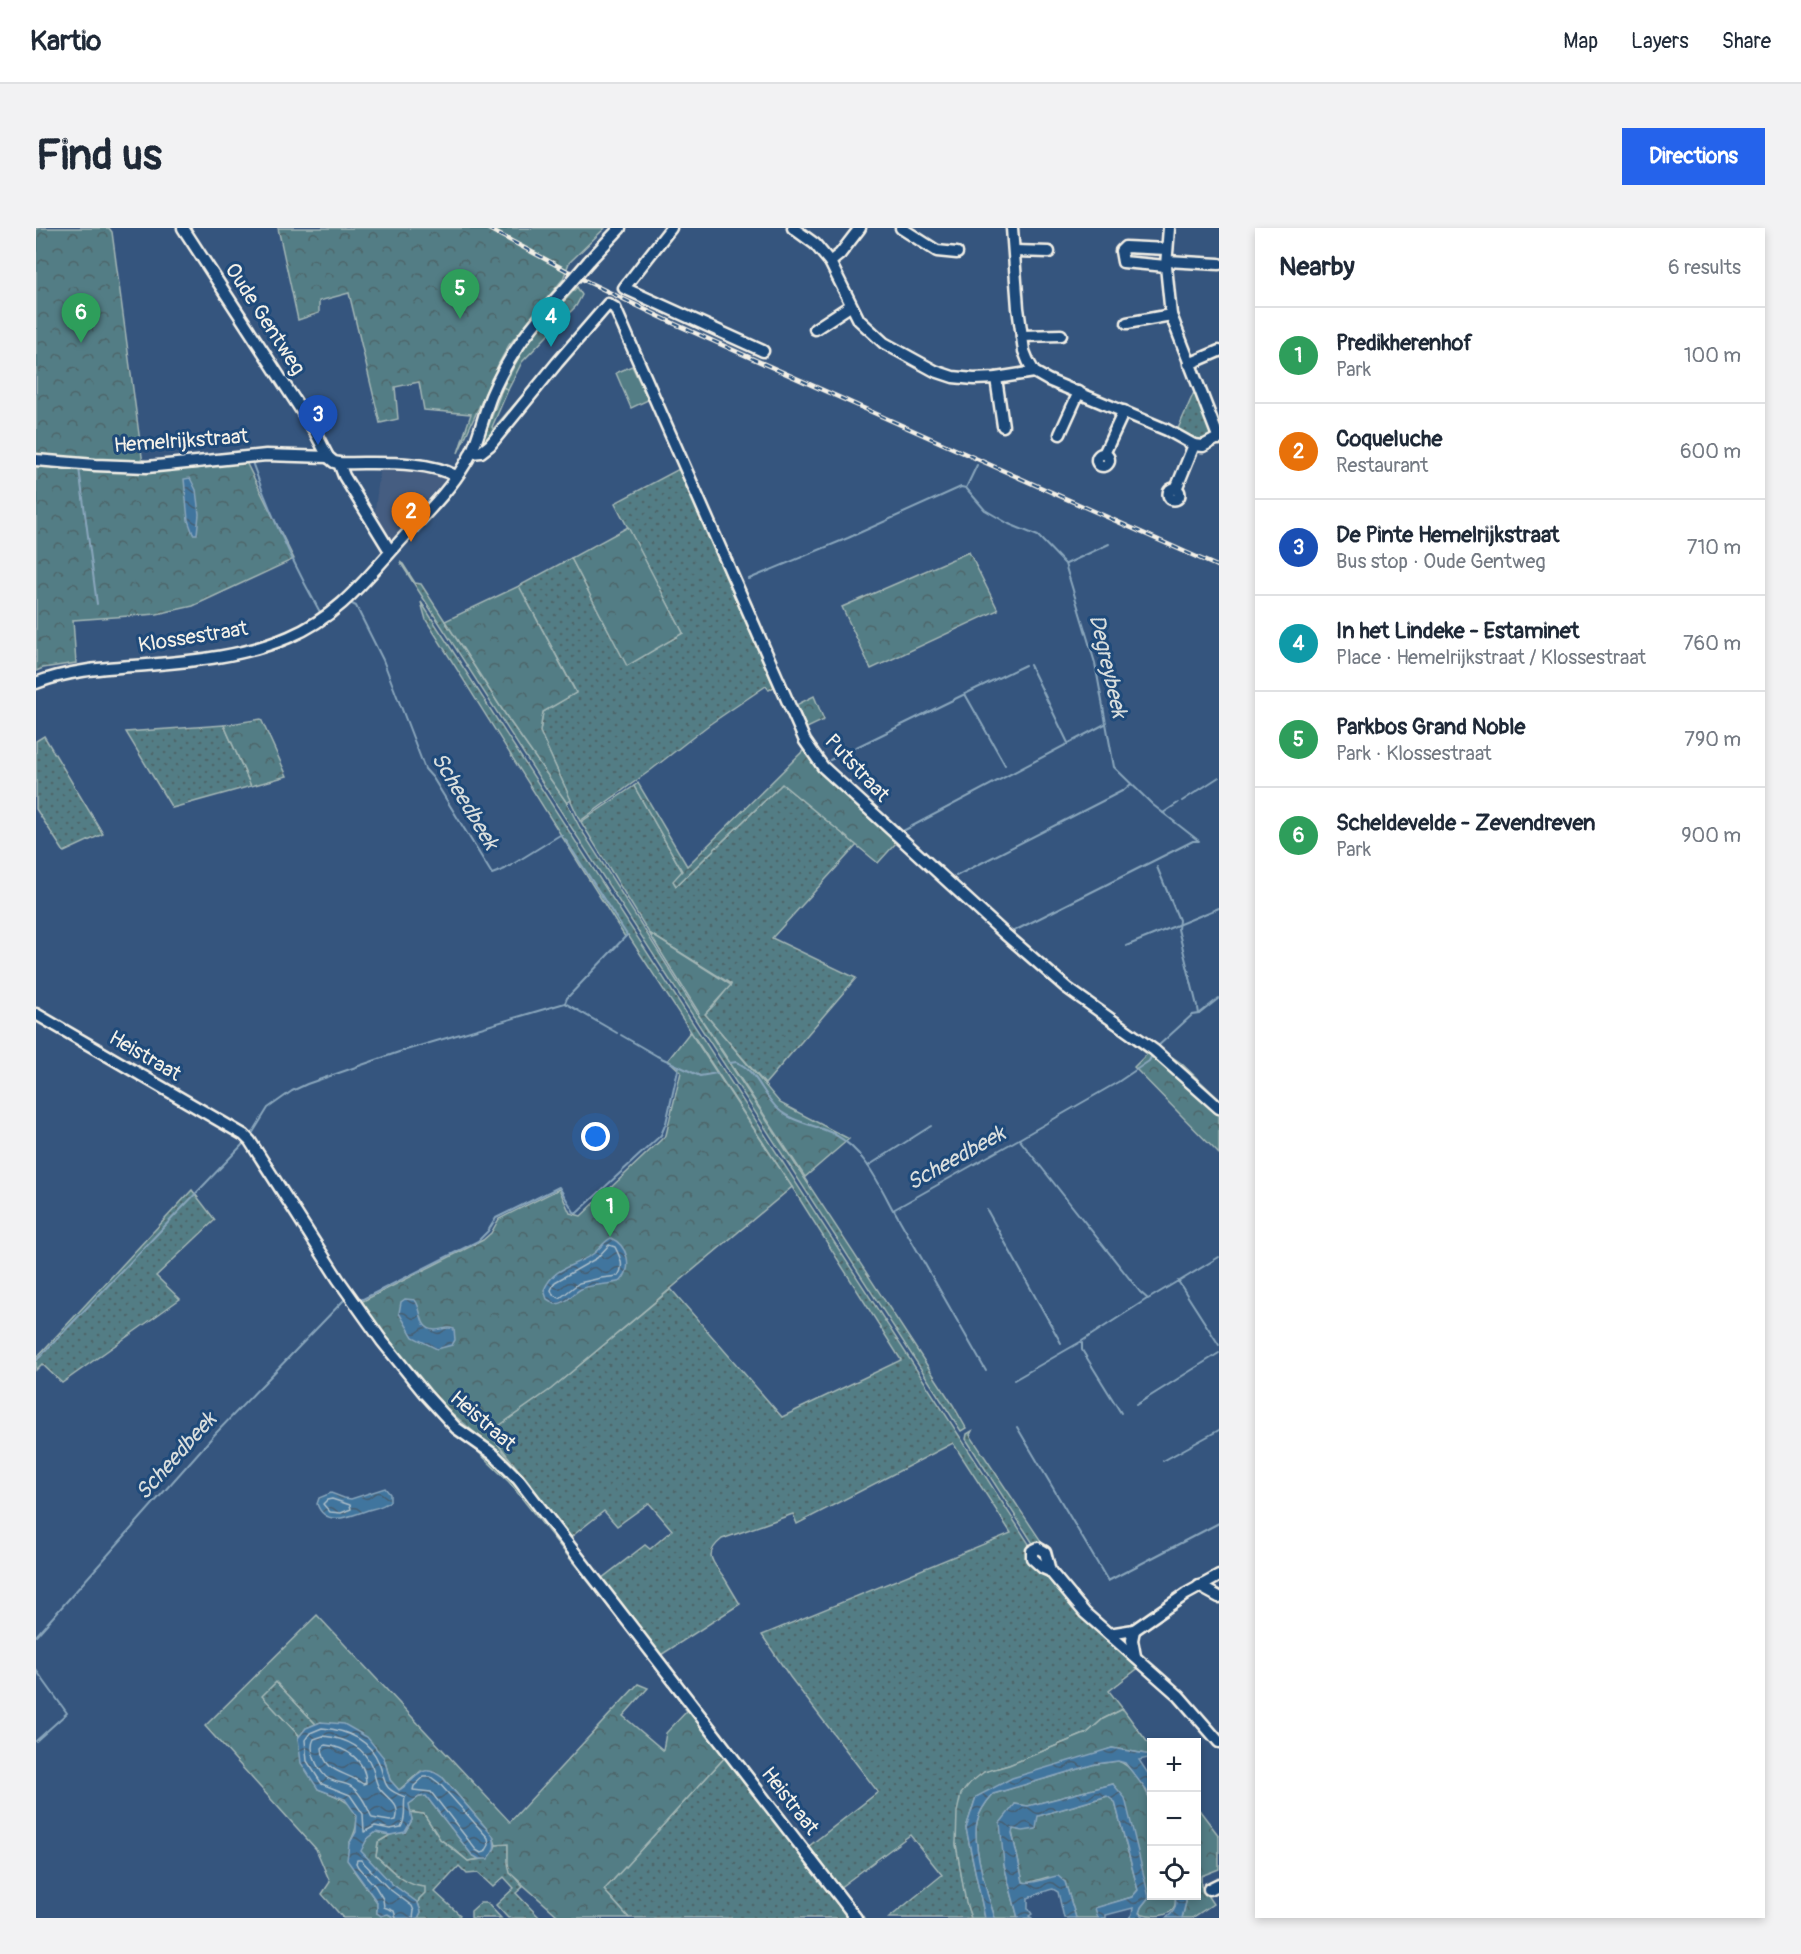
<!DOCTYPE html>
<html lang="en">
<head>
<meta charset="utf-8">
<style>
  body { margin:0; font-family:Pangolin,sans-serif; background:#f2f2f3; color:#1f2937 }
  .controls { position:absolute; right:18px; bottom:18px; display:grid; overflow:hidden; border-radius:0px; box-shadow:0 3px 9px #0003 }
  .controls button { width:54px; height:54px; display:grid; place-items:center; padding:0; border:0; border-bottom:2px solid #e0e1e3; background:#fff; color:#1f2937; font:30px sans-serif }
  .you { position:absolute; left:560px; top:909px; width:21px; height:21px; margin:-15px; border:4px solid #fff; border-radius:50%; background:#1a73e8; box-shadow:0 0 0 9px #1a73e833 }
  .badge { display:grid; place-items:center; width:39px; height:39px; border-radius:50%; background:#2563eb; color:#fff; font-size:20px; font-weight:700 }
  .pin { position:absolute; translate:-50% -50px; filter:drop-shadow(0 2px 3px #0008) }
  .pin::after { content:''; position:absolute; top:32px; width:21px; height:18px; background:inherit; clip-path:polygon(0 0,100% 0,50% 100%) }
  .list { margin:0; padding:0; list-style:none }
  h2 { display:flex; justify-content:space-between; align-items:center; height:78px; margin:0; padding:0 24px; font-size:26px }
  h2 small { font-size:20px; font-weight:400; color:#747a83 }
  .list li { display:grid; grid-template-columns:39px 1fr auto; gap:18px; align-items:center; box-sizing:border-box; height:96px; padding:0 24px; border-top:2px solid #e0e1e3 }
  .list b { display:block; font-size:22px; white-space:nowrap }
  .list p { margin:0; font-size:20px; white-space:nowrap; color:#747a83 }
  .list em { font-size:20px; font-style:normal; color:#747a83 }
  .icon { flex:none; width:33px; height:33px; fill:none; stroke:currentColor; stroke-width:2; stroke-linecap:round; stroke-linejoin:round }
  .map { position:relative; flex:none; width:1183px; height:1690px; overflow:hidden; border-radius:0px }
  header { display:flex; align-items:center; gap:36px; box-sizing:border-box; height:84px; padding:0 30px; background:#fff; border-bottom:2px solid #e0e1e3 }
  header strong { font-size:28px }
  nav { display:flex; gap:33px; margin-inline-start:auto; font-size:21px }
  .intro { display:flex; align-items:center; justify-content:space-between; box-sizing:border-box; height:144px; padding:0 36px }
  h1 { margin:0; font-size:42px }
  .button { padding:15px 27px; border-radius:0px; background:#2563eb; color:#fff; font-size:21px; font-weight:700 }
  main { display:flex; gap:36px; padding:0 36px }
  aside { flex:1; background:#fff; border-radius:0px; box-shadow:0 3px 9px #0003 }
  .map>svg:first-child { display:block }
  .built { fill:#445d81 }
  .grass { fill:url(#grass-dots); stroke:#a4b7b6; stroke-width:1.5 }
  .forest { fill:url(#forest-crowns); stroke:#a4b7b6; stroke-width:1.5 }
  .pitch { fill:#537d85; stroke:#a4b7b6; stroke-width:1.5 }
  .water { fill:url(#water-waves); stroke:#89a6bc; stroke-width:1.5 }
  .lines { fill:none; stroke-linecap:round; stroke-linejoin:round }
  .shore { stroke:#acbfca; stroke-width:1.5 }
  .stream { stroke:#89a6bc; stroke-width:2 }
  .minor-casing { stroke:#f4f1e8; stroke-width:15 }
  .minor { stroke:#1f4a7a; stroke-width:10 }
  .rail-casing { stroke:#f4f1e8; stroke-width:4.5 }
  .rail { stroke:#1f4a7a; stroke-width:2; stroke-dasharray:7; stroke-linecap:butt }
  .minor-bridge-casing { stroke:#f4f1e8; stroke-width:15; stroke-linecap:butt }
  .minor-bridge { stroke:#1f4a7a; stroke-width:10 }
  .labels { text-anchor:middle; dominant-baseline:central; stroke-width:6; stroke-linejoin:round; paint-order:stroke }
  .street-label { font-size:21px; fill:#f4f1e8; stroke:#1f4a7a }
  .water-label { font-size:22px; font-style:italic; fill:#d9dedd; stroke:#1f4a7a }
</style>
</head>
<body>
<header>
<strong>Kartio</strong>
<nav><a>Map</a><a>Layers</a><a>Share</a></nav>
</header>
<div class="intro"><h1>Find us</h1><a class="button">Directions</a></div>
<main>
<div class="map">
<svg width="1183" height="1690" viewBox="0 0 1183 1690">
  <defs>
    <pattern id="grass-dots" width="8" height="8" patternUnits="userSpaceOnUse" patternTransform="scale(1.5)"><rect width="8" height="8" fill="#537d85"/><path d="M2 2h.1M6 6h.1" fill="none" stroke="#4e6569" stroke-width="1.8" stroke-linecap="round"/></pattern>
    <pattern id="forest-crowns" width="20" height="18" patternUnits="userSpaceOnUse" patternTransform="scale(1.5)"><rect width="20" height="18" fill="#537d85"/><path d="M2 6a3 3 0 1 1 6 0M12 15a3 3 0 1 1 6 0" fill="none" stroke="#4e6569"/></pattern>
    <pattern id="water-waves" width="16" height="10" patternUnits="userSpaceOnUse" patternTransform="scale(1.5)"><rect width="16" height="10" fill="#41749e"/><path d="M0 5q4-4 8 0t8 0" fill="none" stroke="#455e72"/></pattern>
  </defs>
  <rect width="100%" height="100%" fill="#35557e"/>
  <filter id="ink" filterUnits="userSpaceOnUse"><feTurbulence type="fractalNoise" baseFrequency=".0167" numOctaves="2"/><feDisplacementMap in="SourceGraphic" scale="12" xChannelSelector="R" yChannelSelector="G"/><feConvolveMatrix kernelMatrix="1 2 1 2 8 2 1 2 1" color-interpolation-filters="sRGB"/></filter>
  <g filter="url(#ink)">
    <!-- built -->
    <polygon class="built" points="344,241 406,247 409,252 378,286 380,289 353,313 338,290"/>
    <!-- grass -->
    <g class="grass">
      <polygon points="514,135 515,136 451,214 446,215 467,159 472,162 456,199 457,201"/>
      <polygon points="1159,162 1175,201 1173,210 1165,215 1141,203"/>
      <polygon points="643,241 738,459 733,462 730,458 674,496 615,542 544,593 504,504 507,484 540,464 483,358 535,330 591,437 647,405 579,275"/>
      <polygon points="364,334 367,336 379,355 385,356 473,492 531,575 544,600 682,818 917,1177 930,1200 925,1203"/>
      <path d="M385 374 995 1319 1000 1339 1010 1347 1035 1377 1105 1438 1073 1463 1087 1481 1067 1491 1051 1505 973 1537 948 1544 920 1616 930 1674 935 1690H853L906 1647 874 1607 803 1660 772 1619 842 1564 754 1449 726 1407 975 1305 917 1215 761 1296 757 1286 686 1311C665 1328 679 1335 689 1351 694 1359 699 1368 704 1376L625 1427 565 1351 609 1317 614 1321 636 1302 613 1275 581 1298 568 1283 535 1309 453 1204 515 1161 635 1061 746 1189 865 1132 756 959 592 707 589 709 390 392Z"/>
      <polygon points="188,497 215,558 136,580 90,504"/>
      <polygon points="8,508 67,606 28,624 0,581 0,513"/>
      <polygon points="746,556 821,617 736,710 820,750 729,856 669,786 680,775 695,756 613,705 545,594 598,558 646,643 640,658"/>
      <polygon points="156,962 179,992 120,1048 144,1071 26,1155 6,1136 0,1142 0,1130"/>
      <polygon points="936,1203 934,1207 1019,1334 1016,1335 998,1317 930,1211 931,1206"/>
      <polygon points="240,1454 280,1496 270,1500 264,1508 225,1468"/>
      <polygon points="690,1528 813,1690 593,1690 568,1662"/>
      <path d="M374 1584 388 1586 404 1611 432 1633C446 1631 455 1632 460 1617L472 1615C472 1637 471 1642 487 1659L480 1665 504 1690H472L460 1677 478 1660 468 1649 457 1659 442 1645 431 1646 423 1638 399 1664 424 1687 421 1690H382L385 1684 382 1675 383 1671 377 1658 366 1652 340 1628 342 1614 354 1607 369 1604 376 1592Z"/>
      <polygon points="444,1675 451,1675 465,1690 435,1690 435,1683"/>
    </g>
    <!-- forest -->
    <g class="forest">
      <polygon points="0,0 73,0 76,4 107,236 206,226 258,331 157,378 121,386 37,392 40,435 7,440 0,443"/>
      <polygon points="242,0 569,0 533,35 527,51 473,117 463,135 422,225 435,186 388,182 383,154 359,159 362,191 344,195 313,65 283,73 283,85 262,92"/>
      <polygon points="541,59 546,67 540,78 486,134 472,162 467,159 491,114"/>
      <polygon points="592,299 647,405 591,438 535,330"/>
      <polygon points="933,324 962,382 835,441 806,379"/>
      <polygon points="483,358 540,465 507,484 504,504 535,572 531,575 473,492 409,393"/>
      <polygon points="778,468 788,492 771,500 760,477"/>
      <polygon points="225,491 251,548 215,558 188,497"/>
      <polygon points="768,522 781,542 860,615 842,635 746,556 640,658 637,653 646,643 598,558 602,555 651,638"/>
      <polygon points="613,705 695,757 669,786 744,875 813,911 769,949 662,786 663,785"/>
      <polygon points="1075,786 1145,835 1183,871 1176,877 1183,885 1183,926 1098,839 1111,826 1069,794"/>
      <polygon points="654,804 756,959 515,1161 453,1205 625,1427 616,1434 473,1254 437,1219 445,1210 398,1170 323,1075 447,1012 455,1005 463,991 523,961 534,985 545,988 630,907 645,844 632,832"/>
      <path d="M281 1387 474 1594 602 1456 612 1460 587 1488 627 1522 630 1505 651 1483 619 1438 629 1431 828 1690H813L690 1528 568 1662 593 1690H521L522 1688 474 1645 472 1635V1616L460 1617 457 1608 407 1550 385 1543 363 1562 354 1552 348 1530 285 1494 280 1496 240 1454 226 1468 264 1509 262 1511 282 1561C312 1572 333 1581 313 1616L318 1643 341 1674V1685L352 1686 359 1690H307L286 1666 294 1654 280 1621 169 1498Z"/>
      <polygon points="1087,1481 1115,1519 1115,1527 1076,1520 940,1569 930,1600 949,1690 935,1690 930,1675 920,1616 921,1584 925,1566 934,1555 948,1544 973,1537 1051,1505 1067,1491"/>
      <path d="M1082 1533C1095 1537 1108 1557 1114 1571L1116 1668H1139C1143 1690 1119 1690 1103 1685L1105 1679 1113 1669 1077 1556 992 1578 979 1576 968 1637 982 1690H959C951 1667 936 1616 941 1594 943 1583 950 1574 957 1566L1059 1536Z"/>
      <polygon points="390,1568 436,1627 443,1631 432,1633 417,1620 404,1611 388,1586 374,1584 373,1576 383,1569"/>
      <polygon points="1072,1568 1079,1574 1102,1662 1096,1669 1060,1680 1062,1690 1040,1690 1029,1654 1012,1649 991,1655 987,1654 976,1604 977,1601 1002,1588"/>
      <polygon points="1161,1579 1183,1608 1183,1641 1165,1648 1165,1658 1177,1676 1156,1690 1146,1690 1150,1674 1149,1668 1160,1668 1160,1602 1162,1600"/>
      <path d="M340 1604 354 1607 342 1614 340 1628C355 1641 368 1658 389 1659V1665L383 1671 382 1675 356 1656 324 1623 331 1611Z"/>
    </g>
    <!-- pitch -->
    <polygon class="pitch" points="596,138 612,172 595,180 580,145"/>
    <!-- water -->
    <g class="water">
      <polygon points="154,250 160,262 163,286 161,306 157,306 152,292 148,251"/>
      <path d="M575 1010C592 1018 597 1039 585 1053 573 1057 560 1056 547 1060 535 1065 534 1075 519 1076L511 1071 508 1062C518 1038 538 1039 557 1026 564 1021 567 1014 575 1010Z"/>
      <path d="M369 1071 379 1072C387 1082 382 1101 399 1102 406 1102 411 1098 418 1101L419 1112 416 1117 401 1121 377 1109 363 1085 365 1074Z"/>
      <path d="M349 1260 354 1266V1273C347 1279 340 1280 332 1282 314 1288 290 1300 281 1276L283 1270 295 1265 308 1270 315 1271Z"/>
      <path d="M285 1494 308 1496 331 1509 348 1530 354 1552 363 1562C382 1552 384 1532 407 1550L457 1608C460 1618 459 1623 452 1631H443L436 1627 390 1568 383 1569 373 1576 376 1592 369 1604 354 1607 340 1604 331 1611 325 1623 356 1656 382 1675 385 1684 382 1690H359L352 1686 345 1688 341 1685V1674L311 1632 313 1616 320 1604 321 1588 309 1571 282 1561 265 1535 262 1510 270 1500Z"/>
      <path d="M1076 1520 1115 1527V1536L1112 1530 1103 1532 1115 1550V1575L1111 1563 1089 1535 1082 1533 1059 1536 957 1566C950 1574 943 1583 941 1594 936 1616 951 1667 959 1690H949L930 1600 940 1569 976 1550Z"/>
      <path d="M1077 1556 1089 1570 1113 1669 1105 1679 1103 1685 1110 1690H1093L1096 1686 1097 1680 1070 1687V1690H1062L1059 1680 1096 1669 1102 1662 1079 1574 1071 1568 1002 1588 1000 1601 987 1603 977 1601 976 1605 987 1654C997 1657 1011 1649 1022 1648L1029 1654 1040 1690H1028L1022 1664 1017 1661C1007 1663 1001 1667 992 1670V1680L996 1686 993 1688 996 1690H982L968 1637 964 1595 979 1576 992 1578Z"/>
      <path d="M1139 1668H1149L1150 1674 1146 1690H1130C1139 1684 1141 1678 1139 1668Z"/>
    </g>
    <g class="lines">
      <!-- shore -->
      <g class="shore">
        <path d="M573 1017 579 1019C584 1029 589 1038 582 1048L565 1050 543 1055 524 1070 517 1067 515 1062 519 1054 561 1030Z"/>
        <polygon points="296,1271 314,1277 315,1281 305,1285 294,1284 287,1276 291,1272"/>
        <path d="M286 1500C310 1502 333 1510 343 1535 351 1556 345 1560 369 1569 367 1579 371 1589 365 1599L354 1601 339 1598 328 1604 327 1586 314 1567 286 1556 271 1533 269 1512 274 1505Z"/>
        <path d="M287 1508C308 1510 328 1518 336 1539 339 1546 339 1555 344 1561 353 1573 365 1575 360 1592L354 1593 336 1590C332 1581 326 1566 316 1559 309 1554 297 1555 290 1549 281 1540 272 1522 278 1511Z"/>
        <path d="M289 1517C310 1519 330 1532 330 1555L327 1556C310 1543 288 1546 286 1520Z"/>
        <polygon points="388,1549 395,1549 403,1555 452,1610 453,1617 449,1624 445,1625 440,1622 395,1564 377,1562 378,1558"/>
        <polyline points="360,1690 358,1683 348,1679 347,1671 339,1658 322,1639 320,1635 321,1632 325,1632 352,1660 376,1678 378,1683 377,1690"/>
      </g>
      <!-- stream -->
      <g class="stream">
        <polyline points="941,237 930,260 949,282 973,296 1002,308 1029,336 1059,435 1078,539 1117,577 1163,613 1157,613 976,704"/>
        <polyline points="43,240 61,376"/>
        <path d="M124 243 216 234C233 283 259 339 284 384L287 385"/>
        <polyline points="1030,336 1073,316"/>
        <polyline points="713,351 812,310 925,259 930,260"/>
        <polyline points="316,376 320,378 347,432 389,541 397,550 456,646 469,641 524,607 526,608"/>
        <polyline points="994,437 1032,515"/>
        <polyline points="794,532 929,466"/>
        <polyline points="969,537 929,466 989,437"/>
        <polyline points="1146,573 1183,549"/>
        <polyline points="1127,585 1142,575"/>
        <polyline points="867,603 1069,496"/>
        <polyline points="529,611 591,707 531,770 529,775"/>
        <polyline points="1121,639 1143,692 1142,701 1161,778"/>
        <polyline points="920,648 1088,562 1095,556"/>
        <polyline points="1090,718 1183,680"/>
        <polyline points="529,775 581,805"/>
        <polyline points="1163,786 1183,770"/>
        <polyline points="585,807 621,828 664,848 681,845"/>
        <polyline points="1121,819 1156,787 1163,786 1162,780"/>
        <path d="M694 835 700 834C720 841 727 868 743 882 758 895 781 897 798 906 828 922 842 954 857 982L983 911 1104 1064 1112 1071 1142 1053 1183 1117"/>
        <polyline points="216,906 232,880 256,863 271,856 363,824 529,775"/>
        <polyline points="983,911 1082,854 1113,833 1116,827"/>
        <polyline points="832,938 895,898"/>
        <polyline points="858,982 950,1143"/>
        <polyline points="951,982 1025,1115"/>
        <polyline points="1142,1054 1183,1029"/>
        <polyline points="325,1072 442,1013 452,1003 460,990 523,959 538,984 541,985 625,907 630,895 643,838"/>
        <polyline points="1046,1115 1046,1122 1085,1185"/>
        <polyline points="0,1133 208,915"/>
        <polyline points="978,1152 1046,1113 1111,1071"/>
        <polyline points="1100,1177 1183,1125"/>
        <polyline points="981,1199 1072,1353 1183,1295"/>
        <polyline points="1127,1233 1183,1202"/>
        <polyline points="0,1408 179,1206 308,1072"/>
        <polyline points="0,1442 31,1485 0,1513"/>
      </g>
      <defs>
        <g id="minor">
          <path d="M147 0 278 202 292 229 298 234 303 235C338 236 389 231 420 248"/>
          <polyline points="635,0 588,60 727,123"/>
          <polyline points="757,0 779,16 794,34 823,92 848,115 899,143 917,149 938,151 960,150 998,144"/>
          <polyline points="865,0 901,23 921,25"/>
          <polyline points="976,0 982,80 988,123 992,133 998,144 1012,152 1131,202 1158,217 1167,218 1182,210"/>
          <polyline points="1133,0 1130,38 1135,87 1183,211"/>
          <polyline points="979,23 1013,24"/>
          <polyline points="553,33 584,0"/>
          <polyline points="1131,33 1183,36"/>
          <polyline points="794,34 804,26 824,0"/>
          <polyline points="1130,38 1087,34 1085,23 1089,19 1131,21"/>
          <polyline points="1091,95 1135,87"/>
          <polyline points="779,101 814,78"/>
          <polyline points="986,108 1025,107"/>
          <polyline points="1153,136 1183,123"/>
          <polyline points="960,150 967,198"/>
          <polyline points="1024,206 1043,164"/>
          <polyline points="435,225 445,224 454,217 521,135 572,76 579,80 769,513 787,539 969,706 1031,760 1118,822 1183,880"/>
          <circle cx="1067" cy="232" r="6"/>
          <polyline points="1068,226 1088,183"/>
          <polyline points="0,232 59,237 111,239 230,227 292,229"/>
          <polyline points="303,235 308,248 354,323"/>
          <circle cx="1138" cy="266" r="5.5"/>
          <polyline points="1140,261 1158,217"/>
          <path d="M0 455C36 441 73 440 111 437 159 433 209 428 253 409 305 387 331 349 368 309 389 286 413 263 429 236 442 216 446 191 455 168 472 127 498 94 529 61"/>
          <polyline points="0,786 208,907 214,913 302,1051 346,1113 389,1166 420,1200 457,1226 482,1251 820,1690"/>
          <polyline points="1014,1343 1007,1340 996,1330 996,1323 1002,1320 1009,1324 1014,1343 1049,1385 1143,1468 1183,1514"/>
          <polyline points="1163,1358 1183,1369"/>
          <polyline points="1098,1402 1096,1412 1099,1428"/>
          <polyline points="1073,1406 1098,1402 1150,1366 1183,1348"/>
          <polyline points="1173,1661 1183,1656"/>
        </g>
      </defs>
      <!-- minor casing -->
      <use href="#minor" class="minor-casing"/>
      <!-- minor -->
      <use href="#minor" class="minor"/>
      <defs>
        <polyline id="rail" points="451,0 552,54 639,96 1183,339"/>
      </defs>
      <!-- rail casing -->
      <use href="#rail" class="rail-casing"/>
      <!-- rail -->
      <use href="#rail" class="rail"/>
      <defs>
        <polyline id="minor-bridge" points="529,61 553,33"/>
      </defs>
      <!-- minor-bridge casing -->
      <use href="#minor-bridge" class="minor-bridge-casing"/>
      <!-- minor-bridge -->
      <use href="#minor-bridge" class="minor-bridge"/>
    </g>
  </g>
  <g class="labels">
    <!-- street labels -->
    <g class="street-label">
      <text transform="translate(229 91) rotate(57)">Oude Gentweg</text>
      <text transform="translate(145 213) rotate(-4)">Hemelrijkstraat</text>
      <text transform="translate(157 409) rotate(-9)">Klossestraat</text>
      <text transform="translate(821 540) rotate(47)">Putstraat</text>
      <text transform="translate(109 828) rotate(30)">Heistraat</text>
      <text transform="translate(447 1193) rotate(41)">Heistraat</text>
      <text transform="translate(754 1573) rotate(52)">Heistraat</text>
    </g>
    <!-- water labels -->
    <g class="water-label">
      <text transform="translate(1072 438) rotate(77)">Degreybeek</text>
      <text transform="translate(429 573) rotate(59)">Scheedbeek</text>
      <text transform="translate(920 930) rotate(-29)">Scheedbeek</text>
      <text transform="translate(140 1228) rotate(-48)">Scheedbeek</text>
    </g>
  </g>
</svg>
<div class="controls">
<button>+</button>
<button>−</button>
<button><svg class="icon" aria-label="locate" viewBox="0 0 24 24"><circle cx="12" cy="12" r="6"/><path d="M12 2v4M12 18v4M2 12h4M18 12h4"/></svg></button>
</div>
<div class="you"></div>
<div class="pin badge" style="left:574px;top:1009px;background:#2e9e5b">1</div>
<div class="pin badge" style="left:375px;top:314px;background:#e8710a">2</div>
<div class="pin badge" style="left:282px;top:217px;background:#1a4fb4">3</div>
<div class="pin badge" style="left:515px;top:119px;background:#0f9aa8">4</div>
<div class="pin badge" style="left:424px;top:91px;background:#2e9e5b">5</div>
<div class="pin badge" style="left:45px;top:115px;background:#2e9e5b">6</div>
</div>
<aside>
<h2>Nearby<small>6 results</small></h2>
<ul class="list">
<li><span class="badge" style="background:#2e9e5b">1</span><div><b>Predikherenhof</b><p>Park</p></div><em>100 m</em></li>
<li><span class="badge" style="background:#e8710a">2</span><div><b>Coqueluche</b><p>Restaurant</p></div><em>600 m</em></li>
<li><span class="badge" style="background:#1a4fb4">3</span><div><b>De Pinte Hemelrijkstraat</b><p>Bus stop · Oude Gentweg</p></div><em>710 m</em></li>
<li><span class="badge" style="background:#0f9aa8">4</span><div><b>In het Lindeke - Estaminet</b><p>Place · Hemelrijkstraat / Klossestraat</p></div><em>760 m</em></li>
<li><span class="badge" style="background:#2e9e5b">5</span><div><b>Parkbos Grand Noble</b><p>Park · Klossestraat</p></div><em>790 m</em></li>
<li><span class="badge" style="background:#2e9e5b">6</span><div><b>Scheldevelde - Zevendreven</b><p>Park</p></div><em>900 m</em></li>
</ul>
</aside>
</main>
</body>
</html>
